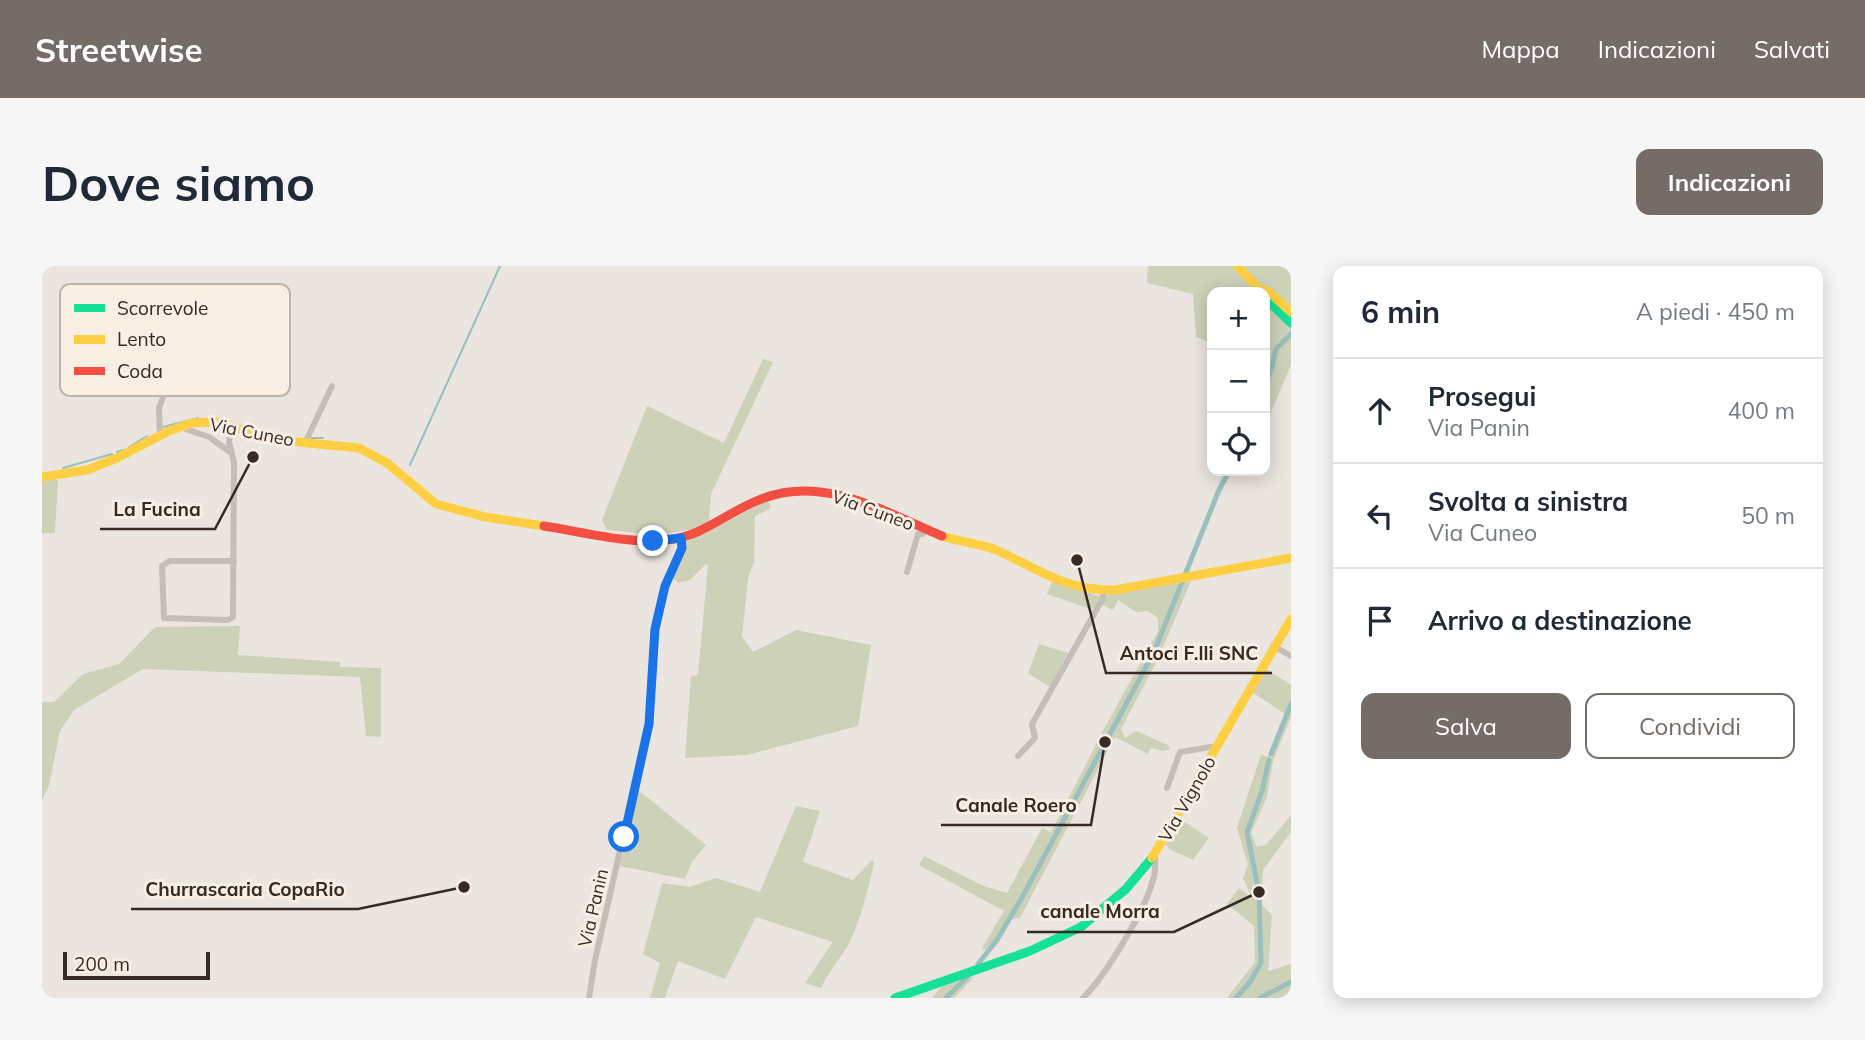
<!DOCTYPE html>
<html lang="it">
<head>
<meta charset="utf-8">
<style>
  body { margin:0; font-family:Mulish,sans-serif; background:#f6f6f7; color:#1f2937 }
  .controls { position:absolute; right:21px; top:21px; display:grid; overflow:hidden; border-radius:14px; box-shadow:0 4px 18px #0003 }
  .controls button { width:63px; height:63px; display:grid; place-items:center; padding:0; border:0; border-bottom:2px solid #e0e1e3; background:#fff; color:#1f2937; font:35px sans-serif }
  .scale { position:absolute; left:21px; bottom:18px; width:147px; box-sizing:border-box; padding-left:7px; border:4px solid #352a26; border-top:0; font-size:19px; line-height:24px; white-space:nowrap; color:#352a26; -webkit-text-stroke:5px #f9efe5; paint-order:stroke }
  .stop { position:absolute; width:21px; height:21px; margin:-16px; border:5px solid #1a73e8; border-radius:50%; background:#fff }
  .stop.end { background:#1a73e8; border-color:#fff; box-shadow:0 2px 7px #0008 }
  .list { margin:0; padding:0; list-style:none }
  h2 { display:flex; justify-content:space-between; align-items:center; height:91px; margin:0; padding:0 28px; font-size:30px }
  h2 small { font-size:23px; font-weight:400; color:#747a83 }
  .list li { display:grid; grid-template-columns:46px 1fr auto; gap:21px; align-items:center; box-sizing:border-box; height:105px; padding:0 28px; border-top:2px solid #e0e1e3 }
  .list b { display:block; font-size:26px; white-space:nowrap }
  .list p { margin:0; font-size:23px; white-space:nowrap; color:#747a83 }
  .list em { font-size:23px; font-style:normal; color:#747a83 }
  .actions { display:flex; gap:14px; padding:21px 28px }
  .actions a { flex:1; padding:16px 0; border:2px solid #756b67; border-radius:14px; text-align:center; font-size:24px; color:#756b67 }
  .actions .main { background:#756b67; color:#fff }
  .icon { flex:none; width:38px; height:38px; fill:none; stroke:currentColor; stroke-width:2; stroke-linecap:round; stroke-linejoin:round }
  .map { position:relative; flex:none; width:1249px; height:732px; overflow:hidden; border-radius:14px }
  header { display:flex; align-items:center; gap:42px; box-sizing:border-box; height:98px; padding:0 35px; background:#756b67; color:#fff }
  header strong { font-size:33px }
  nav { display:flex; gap:38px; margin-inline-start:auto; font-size:24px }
  .intro { display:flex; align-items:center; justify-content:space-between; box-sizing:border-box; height:168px; padding:0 42px }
  h1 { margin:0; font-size:49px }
  .button { padding:18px 32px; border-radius:14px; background:#756b67; color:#fff; font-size:24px; font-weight:700 }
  main { display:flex; gap:42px; padding:0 42px }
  aside { flex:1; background:#fff; border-radius:14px; box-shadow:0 4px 18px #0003 }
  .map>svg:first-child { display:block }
  .green { fill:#cdd1b8 }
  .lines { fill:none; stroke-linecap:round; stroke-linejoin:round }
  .stream { stroke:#9abfbd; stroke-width:2 }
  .canal { stroke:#9abfbd; stroke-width:5 }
  .street { stroke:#c4bdb8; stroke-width:6 }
  .fast { stroke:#16e098; stroke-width:9 }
  .slow { stroke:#ffcf43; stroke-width:9 }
  .jam { stroke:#f24e42; stroke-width:9 }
  .route { stroke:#1a73e8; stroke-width:9 }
  .labels { text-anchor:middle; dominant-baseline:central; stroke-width:6; stroke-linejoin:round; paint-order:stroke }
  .street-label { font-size:18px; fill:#352a26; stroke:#f9efe5 }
  .key { fill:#f9efe5; stroke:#beb4ac; stroke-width:2 }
  .key-label { font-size:19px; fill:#352a26 }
  .leader { fill:none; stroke:#352a26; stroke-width:2.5 }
  .callout-dot { fill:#352a26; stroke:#f9efe5; stroke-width:2.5 }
  .callout-label { font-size:19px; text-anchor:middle; font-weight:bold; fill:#352a26; stroke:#f9efe5; stroke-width:6; stroke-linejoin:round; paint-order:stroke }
</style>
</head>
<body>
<header>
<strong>Streetwise</strong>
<nav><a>Mappa</a><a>Indicazioni</a><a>Salvati</a></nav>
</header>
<div class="intro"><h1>Dove siamo</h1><a class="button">Indicazioni</a></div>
<main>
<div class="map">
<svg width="1249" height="732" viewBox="0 0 1249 732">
  <rect width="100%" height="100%" fill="#ebe5df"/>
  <!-- green -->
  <g class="green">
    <polygon points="1106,0 1249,0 1249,99 1223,160 1223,26 1170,26 1170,77 1154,71 1151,28 1105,17"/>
    <polygon points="721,93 731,96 669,228 667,253 669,264 726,234 729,242 713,250 712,296 706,312 700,371 711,386 754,364 829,379 816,460 705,489 643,492 649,410 656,409 666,299 664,298 648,314 636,317 630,311 639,293 644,275 651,273 651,263 617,269 565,264 560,254 605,140 682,177"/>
    <polygon points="0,213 16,214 13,267 0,267"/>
    <polygon points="1010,315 1057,330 1149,315 1116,393 1079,463 1083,472 1094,465 1126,479 1128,483 1122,485 1109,482 1106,488 1073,471 978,652 968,653 947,687 940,682 962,645 877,599 882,590 939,619 965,627 1000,562 1009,566 1062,463 1116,365 1116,352 1106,345 1094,346 1076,334 1071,344 1061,339 1049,343 1005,328"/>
    <polygon points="198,360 196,389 298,396 298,401 339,402 339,471 324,470 318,411 101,403 32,444 18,465 7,519 0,534 0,436 12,436 41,408 77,398 113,361"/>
    <polygon points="997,378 1026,387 1008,421 986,407"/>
    <polygon points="1224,403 1249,419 1249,451 1231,495 1225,531 1209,567 1215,581 1224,579 1249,549 1249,566 1221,604 1220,639 1230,649 1226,705 1249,698 1249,732 1185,732 1213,696 1212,660 1185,638 1197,622 1210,632 1201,612 1206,599 1195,562 1219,488 1226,491 1243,448 1210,426"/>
    <polygon points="595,526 600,527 664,579 650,596 643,613 578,600"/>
    <path d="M754 540 778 545 761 596 811 614 830 594 832 597C827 621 817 660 805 681 796 695 786 707 779 722L763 717 791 676 714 651 683 713 636 695 623 732H608L618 697 601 688 620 617 647 621 674 612 718 626Z"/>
    <polygon points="1138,553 1167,572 1151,594 1127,583 1124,578"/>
    <polygon points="932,711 912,732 890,732 900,720"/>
  </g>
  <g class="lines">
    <!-- stream -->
    <g class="stream">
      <polyline points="121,161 156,152"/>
      <polyline points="268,172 281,172"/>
      <polyline points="87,181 105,170"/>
      <polyline points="75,186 81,184"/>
      <polyline points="368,199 458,0"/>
      <polyline points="21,202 70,188"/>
    </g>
    <!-- canal -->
    <g class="canal">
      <polyline points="1223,120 1230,101 1234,83 1249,68"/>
      <polyline points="1229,488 1249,438"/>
      <polyline points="936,698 955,674 982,628 1112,386 1177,224 1187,205"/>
      <polyline points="904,732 926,710"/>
      <polyline points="1194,732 1208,716 1219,697 1217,626 1205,566 1220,525 1227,494"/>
      <polyline points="1218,732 1249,716"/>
    </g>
    <!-- street -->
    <g class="street">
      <polyline points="141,162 167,171 188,186"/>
      <polyline points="118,169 117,142 129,109"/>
      <polyline points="263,177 290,120"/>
      <polyline points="192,295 128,295 120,300 122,352 186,354 191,351 192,196 187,176 188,169 194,160"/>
      <polyline points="865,306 876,268 880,268 885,264"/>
      <polyline points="1231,380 1249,390"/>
      <polyline points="976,490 993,472 990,458 1061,332 1061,324"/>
      <polyline points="1125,522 1138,486 1175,480"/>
      <polyline points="547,732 553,694 607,458 613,363 623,320 640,282 639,272"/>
      <path d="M1041 732C1064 709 1105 642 1112 610 1114 603 1113 595 1113 588"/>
    </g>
    <!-- fast -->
    <g class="fast">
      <polyline points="1223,32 1249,57"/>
      <polyline points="853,732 988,685 1039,661 1084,623 1110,592"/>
    </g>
    <!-- slow -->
    <g class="slow">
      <polyline points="1195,0 1218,24"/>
      <polyline points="1215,22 1227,26 1249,46"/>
      <polyline points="0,211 45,204 75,192 127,165 150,157 174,156 236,174 317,182 345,197 394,238 443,251 502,260"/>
      <path d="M900 270C917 276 937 277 954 284 999 304 1020 324 1073 324L1249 292"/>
      <polyline points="1110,592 1249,353"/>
    </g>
    <!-- jam -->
    <path class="jam" d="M502 260C541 266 584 278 624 274 662 271 687 244 722 232 783 209 845 247 900 270"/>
  </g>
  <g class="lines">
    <!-- route -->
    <polyline class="route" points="582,571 607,458 613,363 623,320 640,282 639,272 611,275"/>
  </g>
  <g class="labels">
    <!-- street labels -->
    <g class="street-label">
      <text transform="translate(210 166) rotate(11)">Via Cuneo</text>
      <text transform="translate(831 244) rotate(20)">Via Cuneo</text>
      <text transform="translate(1145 533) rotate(-60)">Via Vignolo</text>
      <text transform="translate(551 642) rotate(-77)">Via Panin</text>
    </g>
  </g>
  <!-- legend -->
  <rect x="18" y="18" width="230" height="112" rx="10" class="key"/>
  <rect x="32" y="38" width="31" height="8" fill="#16e098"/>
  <rect x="32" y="69" width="31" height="9" fill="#ffcf43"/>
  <rect x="32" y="101" width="31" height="8" fill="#f24e42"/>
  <g class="key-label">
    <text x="75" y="49">Scorrevole</text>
    <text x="75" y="80">Lento</text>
    <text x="75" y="112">Coda</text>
  </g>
  <!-- callouts -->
  <path class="leader" d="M211 191L173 263H58M1035 294L1064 407H1230M1063 476L1049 559H899M422 621L316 643H89M1217 626L1132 666H985"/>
  <g class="callout-dot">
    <circle cx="211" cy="191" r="7"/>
    <circle cx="1035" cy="294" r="7"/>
    <circle cx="1063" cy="476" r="7"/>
    <circle cx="422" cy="621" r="7"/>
    <circle cx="1217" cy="626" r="7"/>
  </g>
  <g class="callout-label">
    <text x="115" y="250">La Fucina</text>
    <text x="1147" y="394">Antoci F.lli SNC</text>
    <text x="974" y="546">Canale Roero</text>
    <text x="203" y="630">Churrascaria CopaRio</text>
    <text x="1058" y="652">canale Morra</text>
  </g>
</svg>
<div class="controls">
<button>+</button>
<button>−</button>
<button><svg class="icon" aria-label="locate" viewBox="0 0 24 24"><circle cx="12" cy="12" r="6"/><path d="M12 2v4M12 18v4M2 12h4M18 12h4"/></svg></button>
</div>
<div class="scale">200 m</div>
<div class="stop" style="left:582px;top:571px"></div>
<div class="stop end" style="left:611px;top:275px"></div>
</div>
<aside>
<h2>6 min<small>A piedi · 450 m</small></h2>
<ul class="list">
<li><svg class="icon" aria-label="ahead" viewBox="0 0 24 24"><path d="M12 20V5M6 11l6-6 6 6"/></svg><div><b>Prosegui</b><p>Via Panin</p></div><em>400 m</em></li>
<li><svg class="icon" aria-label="left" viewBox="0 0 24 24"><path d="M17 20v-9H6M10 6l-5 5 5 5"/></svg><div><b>Svolta a sinistra</b><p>Via Cuneo</p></div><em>50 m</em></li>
<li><svg class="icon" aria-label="arrive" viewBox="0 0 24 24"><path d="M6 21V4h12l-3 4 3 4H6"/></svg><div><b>Arrivo a destinazione</b></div></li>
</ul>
<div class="actions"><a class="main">Salva</a><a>Condividi</a></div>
</aside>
</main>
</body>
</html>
